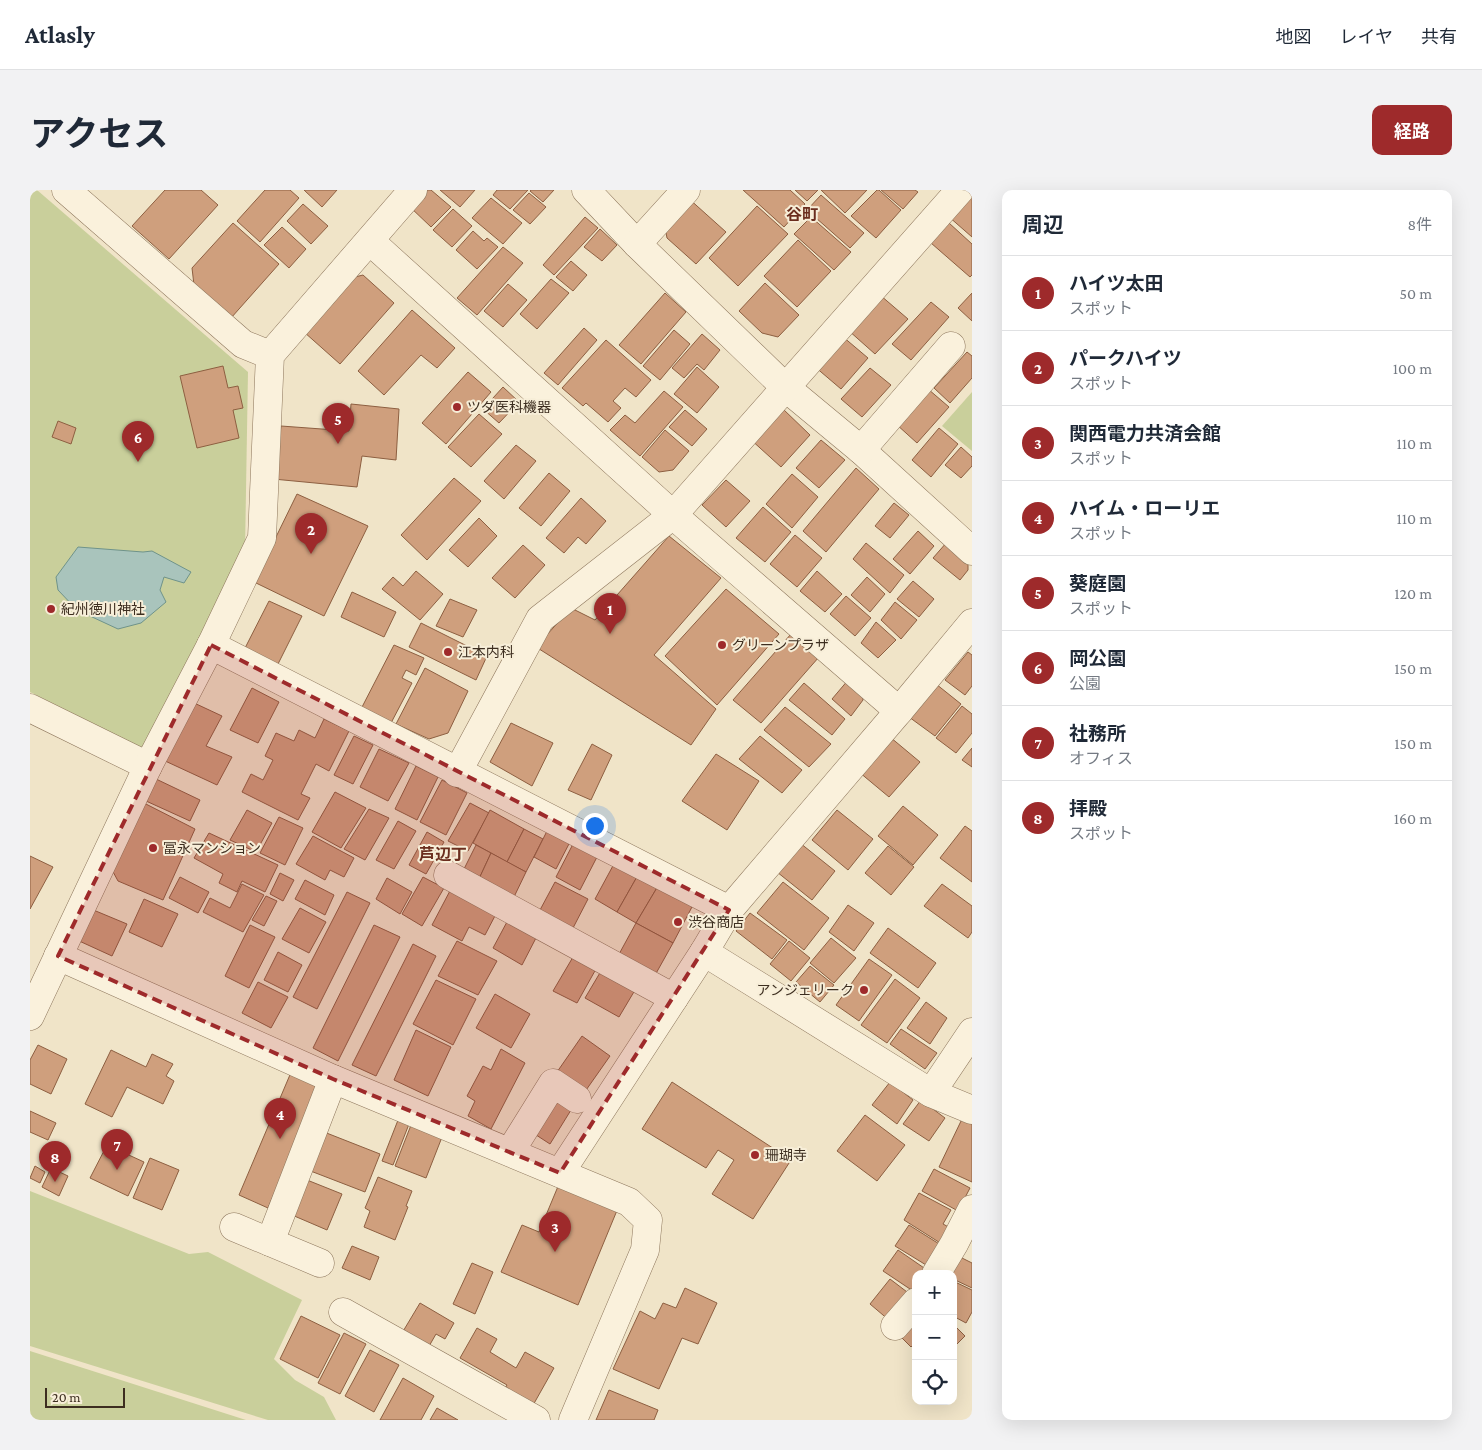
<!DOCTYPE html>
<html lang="ja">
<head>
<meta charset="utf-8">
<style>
  body { margin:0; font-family:"Crimson Pro","Noto Sans JP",serif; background:#f2f2f3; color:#1f2937 }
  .controls { position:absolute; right:15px; bottom:15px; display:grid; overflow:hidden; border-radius:10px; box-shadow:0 5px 20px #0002 }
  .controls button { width:45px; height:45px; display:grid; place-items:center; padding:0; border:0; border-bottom:1px solid #e0e1e3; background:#fff; color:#1f2937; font:25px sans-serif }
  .scale { position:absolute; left:15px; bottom:12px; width:80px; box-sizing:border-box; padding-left:5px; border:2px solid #3d2e20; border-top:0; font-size:14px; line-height:18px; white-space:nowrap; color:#3d2e20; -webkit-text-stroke:4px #f7eed8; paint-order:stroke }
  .you { position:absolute; left:564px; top:635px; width:18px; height:18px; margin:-12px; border:4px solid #fff; border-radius:50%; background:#1a73e8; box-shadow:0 0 0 8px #1a73e833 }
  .badge { display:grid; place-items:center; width:32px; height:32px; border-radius:50%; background:#9e2a2b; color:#fff; font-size:16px; font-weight:700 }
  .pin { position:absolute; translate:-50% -41px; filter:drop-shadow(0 1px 2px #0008) }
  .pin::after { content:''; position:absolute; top:26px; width:18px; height:15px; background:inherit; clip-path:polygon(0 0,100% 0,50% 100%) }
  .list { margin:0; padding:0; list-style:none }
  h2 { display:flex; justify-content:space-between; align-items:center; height:65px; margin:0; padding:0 20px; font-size:21px }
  h2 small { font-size:16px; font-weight:400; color:#747a83 }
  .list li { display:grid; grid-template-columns:32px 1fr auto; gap:15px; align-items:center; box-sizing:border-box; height:75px; padding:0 20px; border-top:1px solid #e0e1e3 }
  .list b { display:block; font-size:19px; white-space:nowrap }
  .list p { margin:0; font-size:16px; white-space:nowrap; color:#747a83 }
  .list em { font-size:16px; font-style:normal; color:#747a83 }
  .icon { flex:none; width:28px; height:28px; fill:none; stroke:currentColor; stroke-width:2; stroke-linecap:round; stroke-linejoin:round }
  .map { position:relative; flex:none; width:942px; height:1230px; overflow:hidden; border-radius:10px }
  header { display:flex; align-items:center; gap:30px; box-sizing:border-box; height:70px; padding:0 25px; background:#fff; border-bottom:1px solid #e0e1e3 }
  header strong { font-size:24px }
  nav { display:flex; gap:28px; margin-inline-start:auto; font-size:18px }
  .intro { display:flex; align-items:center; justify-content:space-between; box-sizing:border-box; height:120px; padding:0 30px }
  h1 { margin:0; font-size:35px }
  .button { padding:12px 22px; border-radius:10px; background:#9e2a2b; color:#fff; font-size:18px; font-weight:700 }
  main { display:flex; gap:30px; padding:0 30px }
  aside { flex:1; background:#fff; border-radius:10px; box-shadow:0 5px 20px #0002 }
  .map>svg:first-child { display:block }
  .green { fill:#c9cf9b }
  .water { fill:#a9c4bc; stroke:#6f938a }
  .building { fill:#cf9f7d; stroke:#8d5f41 }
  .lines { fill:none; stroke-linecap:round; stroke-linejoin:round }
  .minor-casing { stroke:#8d765c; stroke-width:29 }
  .minor { stroke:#faf1dc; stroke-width:28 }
  .marked { fill:#9e2a2b; fill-opacity:0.2; stroke:#9e2a2b; stroke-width:4; stroke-dasharray:10 6; stroke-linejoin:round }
  .poi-dot { fill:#9e2a2b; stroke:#f7eed8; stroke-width:2 }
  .labels { text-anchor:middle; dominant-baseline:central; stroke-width:4; stroke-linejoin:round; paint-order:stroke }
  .poi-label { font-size:14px; fill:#3d2e20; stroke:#f7eed8; text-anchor:start }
  .quarter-label { font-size:16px; font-weight:bold; fill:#6b2e1e; stroke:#f7eed8 }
</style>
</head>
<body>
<header>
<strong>Atlasly</strong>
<nav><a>地図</a><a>レイヤ</a><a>共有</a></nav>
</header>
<div class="intro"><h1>アクセス</h1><a class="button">経路</a></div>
<main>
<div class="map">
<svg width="942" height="1230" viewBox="0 0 942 1230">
  <rect width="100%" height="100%" fill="#f0e4c8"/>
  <!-- green -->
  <g class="green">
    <polygon points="0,0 7,0 218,182 215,361 113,559 0,502"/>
    <polygon points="942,202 942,261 912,236"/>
    <polygon points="0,1001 159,1064 178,1062 272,1110 244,1169 265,1190 294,1207 306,1230 238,1230 0,1156"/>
    <polygon points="0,1161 216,1230 0,1230"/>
  </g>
  <!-- water -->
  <polygon class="water" points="48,357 113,362 122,361 161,382 154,393 134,387 130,400 136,412 111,433 88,439 47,420 28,400 26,387"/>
  <!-- building -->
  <g class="building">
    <polygon points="135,0 171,0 188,15 139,69 102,36"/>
    <polygon points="235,0 260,0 269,8 230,52 207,31"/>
    <polygon points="274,0 307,0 292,17"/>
    <polygon points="394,0 401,0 421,17 401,37 379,16"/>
    <polygon points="410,0 445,0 430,17"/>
    <polygon points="467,0 498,0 480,19 463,5"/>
    <polygon points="501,0 524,0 513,12 500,1"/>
    <polygon points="713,0 760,0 775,14 754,37"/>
    <polygon points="765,0 788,0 777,11"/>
    <polygon points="791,0 837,0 815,23"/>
    <polygon points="847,0 849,0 871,20 846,48 821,26"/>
    <polygon points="851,0 885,0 888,2 873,19"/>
    <polygon points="942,0 942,47 918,26"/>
    <polygon points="499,3 516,17 500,34 483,20"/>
    <polygon points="791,5 834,43 820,58 777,20"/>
    <polygon points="657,7 696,42 666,74 637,48 634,32"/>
    <polygon points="461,8 492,33 473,54 442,28"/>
    <polygon points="273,14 298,36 281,54 257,31"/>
    <polygon points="727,16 758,44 708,96 679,68"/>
    <polygon points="423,19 442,36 422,57 403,40"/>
    <polygon points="555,27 568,38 524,85 513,75"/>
    <polygon points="781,27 821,62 804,80 764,44"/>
    <polygon points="203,33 249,74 201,128 164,95 162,78"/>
    <polygon points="919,33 942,54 942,85 940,87 901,53"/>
    <polygon points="252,37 276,59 259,78 234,55"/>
    <polygon points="570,39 587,55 572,71 554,57"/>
    <polygon points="443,41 454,51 457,48 468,57 447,79 426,60"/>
    <polygon points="768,50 801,81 767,117 734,86"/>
    <polygon points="473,57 493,73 447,125 427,108"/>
    <polygon points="541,71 557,85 543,101 526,87"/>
    <polygon points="333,85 364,113 310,174 274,142 321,88"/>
    <polygon points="521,89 539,103 507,139 490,124"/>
    <polygon points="735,93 769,125 748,147 732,143 709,121"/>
    <polygon points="478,94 497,110 473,137 454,121"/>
    <polygon points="635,103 656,122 611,174 589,155"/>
    <polygon points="942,103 942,131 928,118"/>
    <polygon points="850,105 878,129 845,164 818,140"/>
    <polygon points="901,112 919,127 881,170 862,154"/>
    <polygon points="382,120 425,158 407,178 391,165 354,205 328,181"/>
    <polygon points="554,138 567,150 528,195 514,183"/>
    <polygon points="644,140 660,154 630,190 613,176"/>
    <polygon points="672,144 690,160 674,180 667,174 654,188 642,178"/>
    <polygon points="812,146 838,168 811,199 784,176"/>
    <polygon points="576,150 621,190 606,207 595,198 583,211 591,218 578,232 556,213 553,216 532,198"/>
    <polygon points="937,162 942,166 942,188 920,213 904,198"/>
    <polygon points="193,176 198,198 208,196 213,218 203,220 209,248 167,258 150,186"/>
    <polygon points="667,177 689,197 667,223 644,204"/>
    <polygon points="840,178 861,195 832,227 811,209"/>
    <polygon points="438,182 461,202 416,254 392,233"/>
    <polygon points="473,197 489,212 469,233 453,219"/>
    <polygon points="898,199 919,217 887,253 866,234"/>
    <polygon points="634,201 653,217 610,266 580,240 595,225 605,233"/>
    <polygon points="321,214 369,219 366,270 332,266 327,297 243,289 251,236 319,241"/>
    <polygon points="753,219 780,245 751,277 719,248"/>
    <polygon points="655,220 677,239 662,256 639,237"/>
    <polygon points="449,224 472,244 441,277 418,257"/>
    <polygon points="28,231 46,238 41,254 22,247"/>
    <polygon points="909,238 928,254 901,287 882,270"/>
    <polygon points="635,240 659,261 643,280 629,282 612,267"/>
    <polygon points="791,250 815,270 789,298 766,278"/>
    <polygon points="486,255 506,271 474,309 454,291"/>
    <polygon points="931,257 942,267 942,276 931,288 915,275"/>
    <polygon points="826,278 849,299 796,362 773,341"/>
    <polygon points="519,283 540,301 511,336 489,318"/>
    <polygon points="762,284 788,307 762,338 736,314"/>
    <polygon points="424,288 451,311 397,370 371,345"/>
    <polygon points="696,290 720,311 696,337 672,315"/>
    <polygon points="267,304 338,336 294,426 224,392"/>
    <polygon points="551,308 576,331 556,354 548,347 534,363 516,348"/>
    <polygon points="864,313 879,325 860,348 845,336"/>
    <polygon points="733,317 761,342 735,372 706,348"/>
    <polygon points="449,328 467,346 438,377 419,360"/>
    <polygon points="888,341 904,356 880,384 863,369"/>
    <polygon points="765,345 792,368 767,397 740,374"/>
    <polygon points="639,346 691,388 624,465 686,519 661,555 506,457 541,418 565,430"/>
    <polygon points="917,352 938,370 938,380 930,390 903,368"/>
    <polygon points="836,353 874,385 860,403 823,369"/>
    <polygon points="493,355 515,375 485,408 462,388"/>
    <polygon points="386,381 413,404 390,430 352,399 363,387 373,396"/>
    <polygon points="787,381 812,404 795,422 770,401"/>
    <polygon points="837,387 855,404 840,422 821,405"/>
    <polygon points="883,391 904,409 889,427 867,409"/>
    <polygon points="696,399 749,444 687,515 635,466"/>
    <polygon points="322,402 366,422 354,447 311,427"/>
    <polygon points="816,406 841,428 825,446 800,424"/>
    <polygon points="420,409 447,420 433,447 406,436"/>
    <polygon points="239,411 272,426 246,478 213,462"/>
    <polygon points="865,412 887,430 871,449 851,430"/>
    <polygon points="846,432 866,450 848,468 831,453"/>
    <polygon points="391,433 457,466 446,490 379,457"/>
    <polygon points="761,444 789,467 731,533 703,510"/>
    <polygon points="364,455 394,468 386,485 376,480 372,488 382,493 361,533 331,519"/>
    <polygon points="938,462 942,465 942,496 935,505 915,490"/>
    <polygon points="395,478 438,501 418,543 399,549 366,534"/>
    <polygon points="819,489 832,499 833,510 821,526 802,509"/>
    <polygon points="774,493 815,529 802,545 759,510"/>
    <polygon points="906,494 931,514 905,546 879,527"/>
    <polygon points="222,498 249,512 228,553 200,540"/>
    <polygon points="162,512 192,526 176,556 202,567 187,595 133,570"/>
    <polygon points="932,516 942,524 942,543 926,563 906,548"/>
    <polygon points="755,517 801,554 779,577 734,540"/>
    <polygon points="294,529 319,541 299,581 286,574 271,604 280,608 268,630 212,602 221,584 233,590 243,570 235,566 246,543 264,551 269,540 285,548"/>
    <polygon points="481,533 523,553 502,596 460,572"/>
    <polygon points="324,546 343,555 323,594 304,585"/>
    <polygon points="730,546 772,580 752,603 709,569"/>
    <polygon points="860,547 890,572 859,607 829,582"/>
    <polygon points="562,554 582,565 561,610 538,600"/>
    <polygon points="942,558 942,577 932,570"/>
    <polygon points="349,559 379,573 358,611 330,597"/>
    <polygon points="686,564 729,591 697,640 652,611"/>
    <polygon points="386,576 408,587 387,630 365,619"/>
    <polygon points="126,589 170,610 160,631 116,611"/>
    <polygon points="412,590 437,603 416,645 390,632"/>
    <polygon points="305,602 336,618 311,658 282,642"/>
    <polygon points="110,611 165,639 133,710 88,691 81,678"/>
    <polygon points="440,613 459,623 438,661 418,651"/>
    <polygon points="873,616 908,645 883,675 848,646"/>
    <polygon points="339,619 359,628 335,670 314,659"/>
    <polygon points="217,620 242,633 226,662 200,650"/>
    <polygon points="460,620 494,639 477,672 443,653"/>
    <polygon points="807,620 843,649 818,680 782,650"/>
    <polygon points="249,627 273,638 255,675 230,663"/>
    <polygon points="368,631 386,641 364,679 346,670"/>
    <polygon points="935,636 942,641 942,692 910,668"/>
    <polygon points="494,639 513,649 496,682 477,672"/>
    <polygon points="518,639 541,650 526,679 504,667"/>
    <polygon points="397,642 414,652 396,684 379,675"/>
    <polygon points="179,643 248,675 235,702 212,691 207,702 189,693 193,684 164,668"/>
    <polygon points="283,646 324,668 314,687 300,680 295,690 266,674"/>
    <polygon points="770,653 805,681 782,710 747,682"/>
    <polygon points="543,654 567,667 550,700 526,687"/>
    <polygon points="446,655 461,663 448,691 432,683"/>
    <polygon points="858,656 884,677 861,705 835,683"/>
    <polygon points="461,663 496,682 483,709 448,691"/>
    <polygon points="0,666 23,677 0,719"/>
    <polygon points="585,672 608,685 587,722 565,709"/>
    <polygon points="250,683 264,690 253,711 240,704"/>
    <polygon points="608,685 628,696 606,733 587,722"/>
    <polygon points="150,687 179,702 168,723 139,708"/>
    <polygon points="393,687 414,698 392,736 372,724"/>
    <polygon points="357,688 382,702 370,724 346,709"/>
    <polygon points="275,690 304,705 295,725 265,709"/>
    <polygon points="525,692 558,709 543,738 510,720"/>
    <polygon points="753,692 799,728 774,760 727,723"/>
    <polygon points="212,694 234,705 213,742 173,722 180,708 200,718"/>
    <polygon points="912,694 942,716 942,742 938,748 894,716"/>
    <polygon points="628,696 663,715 643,753 606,733"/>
    <polygon points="422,697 467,722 455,745 439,737 432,751 402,735"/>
    <polygon points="317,702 340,713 287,819 263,807"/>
    <polygon points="236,706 247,711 234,736 222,730"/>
    <polygon points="114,709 148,724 132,757 99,742"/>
    <polygon points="818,715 844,733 824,761 799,742"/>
    <polygon points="270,718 296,732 279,763 252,749"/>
    <polygon points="61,719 97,734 82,766 47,750"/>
    <polygon points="720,723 757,750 742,769 706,741"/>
    <polygon points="478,730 507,746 492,775 463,758"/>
    <polygon points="606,733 643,753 624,787 588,766"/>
    <polygon points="220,735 245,747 219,798 195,786"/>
    <polygon points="344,735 370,747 308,871 283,858"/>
    <polygon points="858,738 906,773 888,798 840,763"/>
    <polygon points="801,748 826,768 804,793 780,773"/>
    <polygon points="427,751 467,771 448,805 408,786"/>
    <polygon points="759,751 780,768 761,791 740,774"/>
    <polygon points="383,754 406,766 346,886 322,875"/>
    <polygon points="248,762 272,775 258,802 234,790"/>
    <polygon points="543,767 566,779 547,813 523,801"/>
    <polygon points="839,769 862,785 829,831 806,815"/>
    <polygon points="574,776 608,795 589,827 555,808"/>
    <polygon points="780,776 804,795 790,812 766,792"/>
    <polygon points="865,789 890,808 857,853 831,835"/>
    <polygon points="406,790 446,809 423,855 383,834"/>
    <polygon points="228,792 258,807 241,838 212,823"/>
    <polygon points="465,804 500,824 481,858 446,838"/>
    <polygon points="896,812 917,828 900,854 877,838"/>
    <polygon points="871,839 907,863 895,879 860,854"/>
    <polygon points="386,840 421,857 398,906 364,890"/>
    <polygon points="552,846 580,866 554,903 527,882"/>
    <polygon points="8,855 37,869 21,904 0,894 0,870"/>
    <polygon points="471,859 495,873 461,939 438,926 445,911 437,906 453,876 461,880"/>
    <polygon points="81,860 116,877 122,864 143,874 136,886 144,891 133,914 97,897 82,927 55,914"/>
    <polygon points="262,880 292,893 238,1018 209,1005"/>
    <polygon points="642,892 761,970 723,1029 682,1004 704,970 688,960 676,978 612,939"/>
    <polygon points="860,892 883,910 867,934 842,915"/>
    <polygon points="520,907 541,920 520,954 500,941"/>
    <polygon points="891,910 915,928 899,951 873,934"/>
    <polygon points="0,921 26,933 18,950 0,942"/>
    <polygon points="370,925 381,929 363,975 352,971"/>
    <polygon points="835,925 875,955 847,991 807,961"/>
    <polygon points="932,929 942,932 942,992 909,977"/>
    <polygon points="383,930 414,942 396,988 365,976"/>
    <polygon points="294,942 350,964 335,1002 278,980"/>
    <polygon points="77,955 114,972 98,1006 60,988"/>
    <polygon points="120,968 149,980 132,1020 103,1008"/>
    <polygon points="5,976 15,982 10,993 0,988"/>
    <polygon points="21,978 38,986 29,1006 12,997"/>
    <polygon points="904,979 940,998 928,1021 892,1001"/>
    <polygon points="348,987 382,1001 376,1016 378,1017 365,1050 334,1037 340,1021 335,1018"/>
    <polygon points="277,990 312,1004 297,1040 262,1025"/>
    <polygon points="529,994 588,1018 548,1115 471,1082 492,1035 509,1042"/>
    <polygon points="889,1003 921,1020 913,1034 924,1040 915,1056 874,1030"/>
    <polygon points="879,1035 914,1057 901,1078 865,1056"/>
    <polygon points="322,1056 349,1067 340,1090 312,1078"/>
    <polygon points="868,1060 897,1080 895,1084 886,1084 886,1097 883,1101 853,1081"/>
    <polygon points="924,1064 942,1073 942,1098 923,1089 923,1084 914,1084"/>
    <polygon points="442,1073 463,1082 445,1124 423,1114"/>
    <polygon points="860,1089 881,1105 860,1131 840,1114"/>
    <polygon points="923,1091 942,1100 942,1122 936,1133 923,1126"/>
    <polygon points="655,1098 687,1113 668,1154 652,1148 629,1199 583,1179 610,1121 625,1129 633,1113 646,1118"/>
    <polygon points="390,1113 424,1133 415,1149 406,1144 398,1158 372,1143"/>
    <polygon points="886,1123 886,1152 881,1157 866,1142"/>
    <polygon points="271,1126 310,1145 288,1188 250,1169"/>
    <polygon points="923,1134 935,1146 923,1158"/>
    <polygon points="447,1138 467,1149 460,1162 486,1178 495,1162 524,1178 502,1217 474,1200 477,1195 430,1168"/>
    <polygon points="314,1143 336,1154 310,1204 288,1193"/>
    <polygon points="340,1160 369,1175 344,1222 315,1206"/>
    <polygon points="373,1188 404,1206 391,1230 350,1230"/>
    <polygon points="579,1200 628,1220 624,1230 566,1230"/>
    <polygon points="407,1218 428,1230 400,1230"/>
  </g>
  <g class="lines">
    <defs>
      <g id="minor">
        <polyline points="36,0 213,154 240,165"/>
        <polyline points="556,0 607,54 755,197 831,260 942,361"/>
        <polyline points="340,51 643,325 869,521"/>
        <polyline points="607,54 656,0"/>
        <polyline points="831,260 921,156"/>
        <polyline points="181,455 699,720"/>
        <polyline points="0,518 118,576"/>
        <polyline points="427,583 510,429 643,325 930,0"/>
        <polyline points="418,685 644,808"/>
        <polyline points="674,762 901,903 942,920"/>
        <polyline points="28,766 303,889 599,1012 618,1030 615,1060 543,1230"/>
        <polyline points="0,826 118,576 181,455 232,348 240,165 383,0"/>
        <polyline points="901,903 942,842"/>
        <polyline points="480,962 523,893 547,909"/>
        <polyline points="530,983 674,762 699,720 869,521 942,433"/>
        <polyline points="204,1037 290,1073"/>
        <polyline points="240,1052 303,889"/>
        <polyline points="906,1084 924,1054 942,1019"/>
        <polyline points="313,1122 506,1230"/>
        <polyline points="865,1136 886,1112"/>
      </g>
    </defs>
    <!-- minor casing -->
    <use href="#minor" class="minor-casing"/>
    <!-- minor -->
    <use href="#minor" class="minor"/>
  </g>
  <!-- marked area -->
  <path class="marked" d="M181 455 699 720 530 983 303 889 28 766Z"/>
  <!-- markers -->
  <g class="poi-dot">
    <circle cx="427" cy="217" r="5"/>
    <circle cx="21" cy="419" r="5"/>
    <circle cx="692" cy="455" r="5"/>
    <circle cx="418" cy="462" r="5"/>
    <circle cx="123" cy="658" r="5"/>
    <circle cx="648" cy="732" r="5"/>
    <circle cx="834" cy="800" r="5"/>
    <circle cx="725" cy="965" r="5"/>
  </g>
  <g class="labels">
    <!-- poi labels -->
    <g class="poi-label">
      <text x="437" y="217">ツダ医科機器</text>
      <text x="31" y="419">紀州徳川神社</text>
      <text x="702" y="455">グリーンプラザ</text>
      <text x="428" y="462">江本内科</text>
      <text x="133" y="658">冨永マンション</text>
      <text x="658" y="732">渋谷商店</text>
      <text x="824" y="800" text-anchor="end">アンジェリーク</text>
      <text x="735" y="965">珊瑚寺</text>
    </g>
    <!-- quarter labels -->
    <g class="quarter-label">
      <text x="772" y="24">谷町</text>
      <text x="413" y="664">芦辺丁</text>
    </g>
  </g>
</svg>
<div class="controls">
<button>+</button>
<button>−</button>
<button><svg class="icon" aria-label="locate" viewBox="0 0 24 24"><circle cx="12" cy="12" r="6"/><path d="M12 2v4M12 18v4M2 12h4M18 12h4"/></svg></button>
</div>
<div class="scale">20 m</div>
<div class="you"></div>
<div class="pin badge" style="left:580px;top:444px">1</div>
<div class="pin badge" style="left:281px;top:364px">2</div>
<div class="pin badge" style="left:525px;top:1062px">3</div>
<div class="pin badge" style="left:250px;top:949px">4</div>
<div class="pin badge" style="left:308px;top:254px">5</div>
<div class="pin badge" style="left:108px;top:272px">6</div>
<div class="pin badge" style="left:87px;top:980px">7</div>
<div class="pin badge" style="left:25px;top:992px">8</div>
</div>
<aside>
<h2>周辺<small>8件</small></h2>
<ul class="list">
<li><span class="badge">1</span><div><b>ハイツ太田</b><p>スポット</p></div><em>50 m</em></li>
<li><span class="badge">2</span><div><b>パークハイツ</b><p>スポット</p></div><em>100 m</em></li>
<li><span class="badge">3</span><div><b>関西電力共済会館</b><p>スポット</p></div><em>110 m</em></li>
<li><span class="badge">4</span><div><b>ハイム・ローリエ</b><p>スポット</p></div><em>110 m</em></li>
<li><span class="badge">5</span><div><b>葵庭園</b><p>スポット</p></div><em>120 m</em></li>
<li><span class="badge">6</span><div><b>岡公園</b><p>公園</p></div><em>150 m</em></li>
<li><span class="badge">7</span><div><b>社務所</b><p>オフィス</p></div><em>150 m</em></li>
<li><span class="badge">8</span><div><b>拝殿</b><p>スポット</p></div><em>160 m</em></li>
</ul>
</aside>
</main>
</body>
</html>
